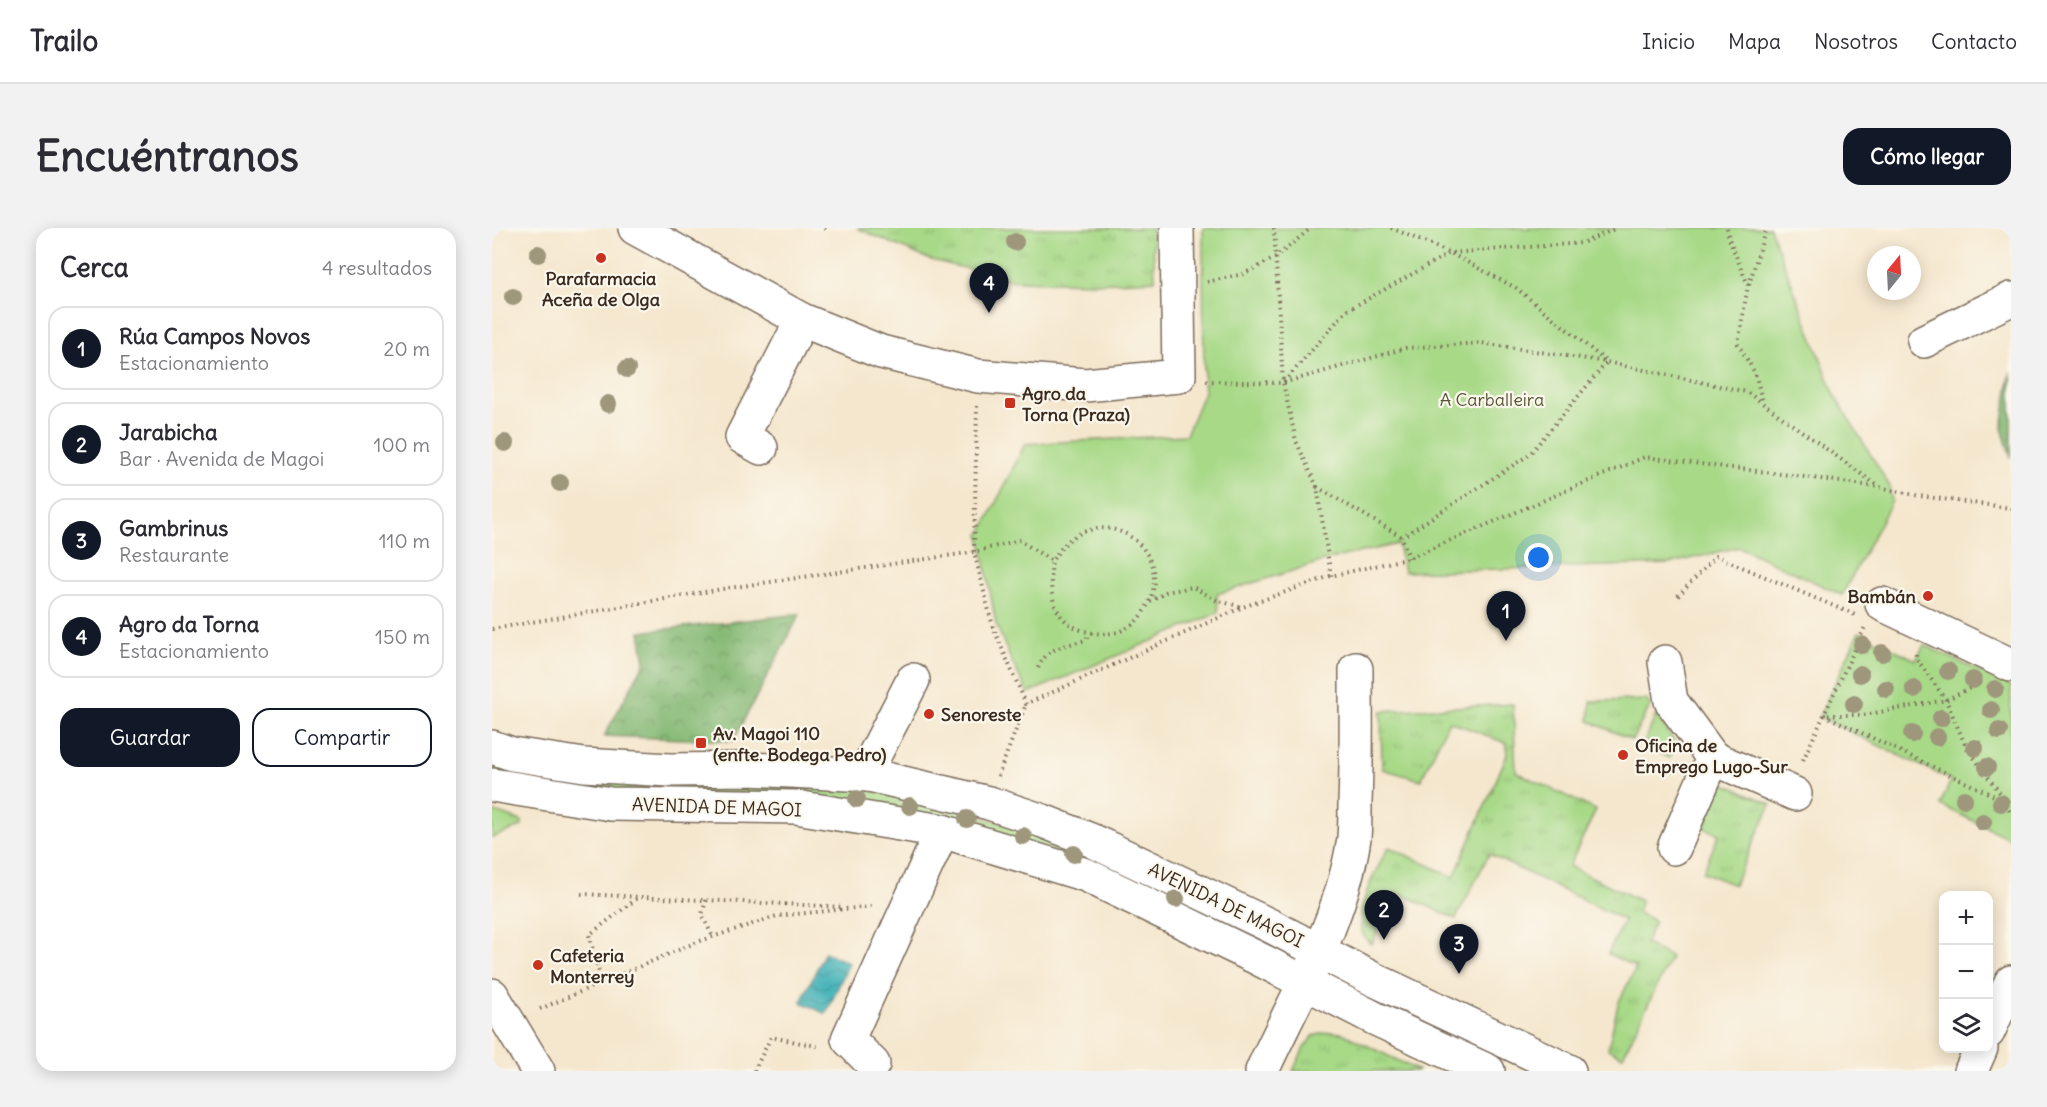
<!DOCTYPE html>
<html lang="es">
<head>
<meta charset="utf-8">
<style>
  body { margin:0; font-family:Delius,sans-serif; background:#f2f2f3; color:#2b2b33 }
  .controls { position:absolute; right:18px; bottom:18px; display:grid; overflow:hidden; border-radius:12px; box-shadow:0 3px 15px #0003 }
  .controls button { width:54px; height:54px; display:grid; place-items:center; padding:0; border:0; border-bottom:2px solid #e1e1e2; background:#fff; color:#2b2b33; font:30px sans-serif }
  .compass { position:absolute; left:1375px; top:18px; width:54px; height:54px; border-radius:50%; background:#fff; box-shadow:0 3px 15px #0003; rotate:18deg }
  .you { position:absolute; left:1047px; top:330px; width:21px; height:21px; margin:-15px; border:4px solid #fff; border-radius:50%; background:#1a73e8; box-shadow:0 0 0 9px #1a73e833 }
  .badge { display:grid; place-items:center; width:39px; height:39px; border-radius:50%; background:#111827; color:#fff; font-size:20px; font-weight:700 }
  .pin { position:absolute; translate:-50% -50px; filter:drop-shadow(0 2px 3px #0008) }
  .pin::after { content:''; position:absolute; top:32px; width:21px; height:18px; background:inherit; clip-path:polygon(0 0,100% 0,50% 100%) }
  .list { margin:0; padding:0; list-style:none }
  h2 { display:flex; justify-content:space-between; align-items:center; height:78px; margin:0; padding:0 24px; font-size:26px }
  h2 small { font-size:20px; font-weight:400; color:#7c7c81 }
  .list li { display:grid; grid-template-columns:39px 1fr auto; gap:18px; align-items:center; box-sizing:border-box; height:84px; margin:0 12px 12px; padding:0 12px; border:2px solid #e1e1e2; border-radius:18px }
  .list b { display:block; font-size:22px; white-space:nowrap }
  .list p { margin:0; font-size:20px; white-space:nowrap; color:#7c7c81 }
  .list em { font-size:20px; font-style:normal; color:#7c7c81 }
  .actions { display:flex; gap:12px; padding:18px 24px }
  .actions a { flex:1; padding:14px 0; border:2px solid #111827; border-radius:18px; text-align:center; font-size:21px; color:#111827 }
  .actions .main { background:#111827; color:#fff }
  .icon { flex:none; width:33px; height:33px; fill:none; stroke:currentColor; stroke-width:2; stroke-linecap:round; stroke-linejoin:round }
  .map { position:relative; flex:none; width:1519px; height:843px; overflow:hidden; border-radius:18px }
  header { display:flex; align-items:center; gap:36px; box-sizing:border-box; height:84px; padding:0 30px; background:#fff; border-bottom:2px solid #e1e1e2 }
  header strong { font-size:28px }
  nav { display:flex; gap:33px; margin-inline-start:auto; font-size:21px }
  .intro { display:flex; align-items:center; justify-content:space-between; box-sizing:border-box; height:144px; padding:0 36px }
  h1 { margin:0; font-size:42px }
  .button { padding:15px 27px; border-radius:18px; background:#111827; color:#fff; font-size:21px; font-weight:700 }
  main { display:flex; gap:36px; padding:0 36px }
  aside { flex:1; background:#fff; border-radius:18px; box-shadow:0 3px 15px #0003 }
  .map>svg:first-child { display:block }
  .grass { fill:url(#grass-tufts); stroke:#718252; stroke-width:1.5 }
  .forest { fill:url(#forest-crowns); stroke:#607249; stroke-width:1.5 }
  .park { fill:#a7d987; stroke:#718252; stroke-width:1.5 }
  .water { fill:url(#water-waves); stroke:#3e6e6a; stroke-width:1.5 }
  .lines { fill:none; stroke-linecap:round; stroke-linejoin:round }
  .minor-casing { stroke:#7c6c5c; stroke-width:36 }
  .path { stroke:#7c6c5c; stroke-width:4; stroke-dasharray:1.5 4.5; stroke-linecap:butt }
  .minor { stroke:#fff; stroke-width:33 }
  .tree { fill:#9e977c }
  .poi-dot { fill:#c8321e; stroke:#fbf7ec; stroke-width:2 }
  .labels { text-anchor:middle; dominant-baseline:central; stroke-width:4.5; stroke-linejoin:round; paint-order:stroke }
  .poi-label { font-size:18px; font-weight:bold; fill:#3b2a1e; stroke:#fbf7ec; text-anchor:start }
  .park-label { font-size:18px; fill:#565638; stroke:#fbf7ec }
  .street-label { font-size:18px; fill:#3b2a1e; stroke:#fbf7ec }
</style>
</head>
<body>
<header>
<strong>Trailo</strong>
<nav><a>Inicio</a><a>Mapa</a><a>Nosotros</a><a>Contacto</a></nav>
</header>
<div class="intro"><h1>Encuéntranos</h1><a class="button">Cómo llegar</a></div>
<main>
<aside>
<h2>Cerca<small>4 resultados</small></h2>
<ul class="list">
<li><span class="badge">1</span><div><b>Rúa Campos Novos</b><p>Estacionamiento</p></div><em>20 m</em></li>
<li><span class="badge">2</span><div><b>Jarabicha</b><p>Bar · Avenida de Magoi</p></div><em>100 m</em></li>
<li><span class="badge">3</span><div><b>Gambrinus</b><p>Restaurante</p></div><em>110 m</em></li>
<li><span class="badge">4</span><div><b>Agro da Torna</b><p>Estacionamiento</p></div><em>150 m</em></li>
</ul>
<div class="actions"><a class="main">Guardar</a><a>Compartir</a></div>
</aside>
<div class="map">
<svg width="1519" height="843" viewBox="0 0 1519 843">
  <defs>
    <pattern id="grass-tufts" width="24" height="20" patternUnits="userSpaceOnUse" patternTransform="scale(1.5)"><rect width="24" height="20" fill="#a7d987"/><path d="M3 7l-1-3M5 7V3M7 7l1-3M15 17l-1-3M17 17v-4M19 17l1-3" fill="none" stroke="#91ba74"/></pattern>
    <pattern id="forest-crowns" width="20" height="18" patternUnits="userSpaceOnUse" patternTransform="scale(1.5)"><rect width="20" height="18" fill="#85b974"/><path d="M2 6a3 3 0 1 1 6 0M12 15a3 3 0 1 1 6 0" fill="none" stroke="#6e975f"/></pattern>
    <pattern id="water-waves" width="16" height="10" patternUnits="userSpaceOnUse" patternTransform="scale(1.5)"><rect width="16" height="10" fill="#40b1b7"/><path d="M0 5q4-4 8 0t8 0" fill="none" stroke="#379094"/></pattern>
  </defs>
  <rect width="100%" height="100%" fill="#fbf7ec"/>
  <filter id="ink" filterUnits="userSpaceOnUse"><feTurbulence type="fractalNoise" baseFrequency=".0167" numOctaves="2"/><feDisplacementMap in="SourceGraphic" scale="12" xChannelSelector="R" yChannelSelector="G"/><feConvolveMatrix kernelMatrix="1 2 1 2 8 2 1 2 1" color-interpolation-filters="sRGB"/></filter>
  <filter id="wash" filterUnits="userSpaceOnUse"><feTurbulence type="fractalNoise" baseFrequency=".008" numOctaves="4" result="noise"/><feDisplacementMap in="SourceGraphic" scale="24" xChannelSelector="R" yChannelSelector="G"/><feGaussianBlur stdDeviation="1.35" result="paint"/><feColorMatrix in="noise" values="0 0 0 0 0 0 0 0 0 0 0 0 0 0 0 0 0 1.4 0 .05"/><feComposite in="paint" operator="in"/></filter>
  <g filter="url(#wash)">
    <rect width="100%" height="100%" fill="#f5e7ce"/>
    <!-- grass -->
    <g class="grass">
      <polygon points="365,0 660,0 663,52 603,55 523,53 436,31"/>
      <polygon points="1155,472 1158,478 1140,512 1097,493 1099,473"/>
      <path d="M1021 476 1024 544 1104 582 1077 638 1149 673 1146 685 1163 693 1153 716 1179 729 1131 828 1116 821 1126 776 1144 739 1116 726 1132 692 997 626 964 691 904 664 880 716C851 699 885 640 897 619L962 649 1015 527 1014 515 957 493 929 552 890 541 889 483Z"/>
      <polygon points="1164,487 1182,513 1183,519 1177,530 1155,519 1153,513"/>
      <polygon points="0,536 61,550 101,553 317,552 434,572 559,610 763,707 761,711 633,653 200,571 0,549"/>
      <polygon points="1231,555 1279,576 1242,657 1211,644 1227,606 1207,598 1227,557"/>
      <polygon points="0,583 30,593 30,598 0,610"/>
      <polygon points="837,804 850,805 927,843 801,843 812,820 821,808"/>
    </g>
    <!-- forest -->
    <g class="forest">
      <polygon points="1519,143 1519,230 1510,200"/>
      <polygon points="308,386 241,513 112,508 153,434 148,404"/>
    </g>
    <!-- park -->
    <g class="park">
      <polygon points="711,0 1278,0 1343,168 1397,257 1400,273 1350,367 1247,319 1177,336 912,344 906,316 838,331 725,366 726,385 536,465 519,432 504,396 488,307 533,216 694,207 712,164"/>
      <polygon points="1367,404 1424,432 1432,417 1519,458 1519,611 1448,577 1459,552 1327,489"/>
    </g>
    <!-- water -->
    <polygon class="water" points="333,724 357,735 334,786 309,774"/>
  </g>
  <g filter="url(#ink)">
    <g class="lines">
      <defs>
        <g id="minor">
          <polyline points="143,0 310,92 389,124 486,148 593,157 687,148 685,0"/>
          <polyline points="1432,113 1519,71"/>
          <polyline points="269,220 250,209 310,92"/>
          <polyline points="1390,376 1519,437"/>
          <polyline points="1173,434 1179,473 1221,530 1182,620"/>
          <polyline points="0,519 20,526 92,537 178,542 257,541 377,547 497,575 551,593 601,613 779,698 881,751 1077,843"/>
          <polyline points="1221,530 1303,566"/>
          <polyline points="377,547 380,532 421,452"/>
          <polyline points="0,557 119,576 304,579 450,603 594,647 763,729 884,791 996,843"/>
          <polyline points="0,767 46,843"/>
          <polyline points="1496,804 1519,754"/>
          <polyline points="381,836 356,811 450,603"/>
          <path d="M770 843C804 768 850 693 862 610 863 598 863 586 863 574 865 530 864 485 864 441"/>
          <polyline points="1479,843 1489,820"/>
        </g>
      </defs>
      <!-- minor casing -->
      <use href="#minor" class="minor-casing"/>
      <!-- path -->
      <g class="path">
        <polyline points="333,0 334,1"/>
        <polyline points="782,0 791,155 804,213 825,259"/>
        <polyline points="899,0 958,25 1024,60 1115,134 1037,227 910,309"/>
        <polyline points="1235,0 1237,11 1256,57 1246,116 1263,145 1271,175"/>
        <polyline points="715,54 751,46 783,30 819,0"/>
        <polyline points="1257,57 1274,0"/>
        <polyline points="714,153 791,155 914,120 989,115 1115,134 1255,164 1386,258"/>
        <polyline points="792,154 854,83 958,25 1090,15 1125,0"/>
        <polyline points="485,178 482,324 501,399 534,476 751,379 839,348 917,330 1153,229 1336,252 1387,259 1427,268 1519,280"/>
        <polyline points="839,348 825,259 910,309 917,330"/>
        <polyline points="1186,368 1224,328 1363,387"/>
        <polyline points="658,374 674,364 701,359 726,373 751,379"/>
        <path d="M0 401 230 361 482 324 527 312 560 333C557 361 558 390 589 402 598 405 610 407 620 405 634 403 645 395 652 383 683 337 636 284 589 305 576 310 567 322 560 333"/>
        <polyline points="1424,426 1424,430 1454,472 1474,519 1513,572"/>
        <path d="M546 440C556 418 573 418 594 412L597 405"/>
        <polyline points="1332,487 1513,573 1519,586"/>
        <polyline points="1336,487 1372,487 1454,472 1488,455"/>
        <polyline points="1311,532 1373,399"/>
        <polyline points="506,548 534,476"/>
        <polyline points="89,666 352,679"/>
        <polyline points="214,672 210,687 221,709"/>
        <polyline points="110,755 97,707 147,669"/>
        <polyline points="48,781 205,714 285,688 383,678"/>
        <polyline points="262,843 279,809 330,819"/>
      </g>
      <!-- minor -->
      <use href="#minor" class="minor"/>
    </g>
    <!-- trees -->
    <g class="tree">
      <circle cx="523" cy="14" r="9"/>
      <circle cx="46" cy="26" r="9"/>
      <circle cx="21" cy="69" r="9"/>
      <circle cx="135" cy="141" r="9"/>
      <circle cx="116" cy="176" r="9"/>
      <circle cx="13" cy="215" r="9"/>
      <circle cx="68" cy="255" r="9"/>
      <circle cx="1370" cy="417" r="9"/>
      <circle cx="1390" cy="425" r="9"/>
      <circle cx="1456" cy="443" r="9"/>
      <circle cx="1368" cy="446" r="9"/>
      <circle cx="1481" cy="452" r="9"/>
      <circle cx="1394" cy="461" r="9"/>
      <circle cx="1422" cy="461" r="9"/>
      <circle cx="1503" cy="461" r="9"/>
      <circle cx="1362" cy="476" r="9"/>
      <circle cx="1499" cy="482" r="9"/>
      <circle cx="1449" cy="490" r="9"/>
      <circle cx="1507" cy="503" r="9"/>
      <circle cx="1420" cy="506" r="9"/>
      <circle cx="1445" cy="509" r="9"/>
      <circle cx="1483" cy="520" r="9"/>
      <circle cx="1495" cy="539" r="9"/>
      <circle cx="365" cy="571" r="9"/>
      <circle cx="1472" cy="571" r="9"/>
      <circle cx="1509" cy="575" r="9"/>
      <circle cx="418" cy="578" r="9"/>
      <circle cx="475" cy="591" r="9"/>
      <circle cx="1491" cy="594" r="9"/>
      <circle cx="531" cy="608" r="9"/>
      <circle cx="582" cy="626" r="9"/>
      <circle cx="684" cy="671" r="9"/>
    </g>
  </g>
  <!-- markers -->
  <g class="poi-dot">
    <circle cx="109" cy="30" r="6"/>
    <rect x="512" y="169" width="12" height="12" rx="3"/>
    <circle cx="1436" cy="368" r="6"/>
    <circle cx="437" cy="486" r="6"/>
    <rect x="203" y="509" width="12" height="12" rx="3"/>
    <circle cx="1131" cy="527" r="6"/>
    <circle cx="46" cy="737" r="6"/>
  </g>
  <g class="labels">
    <!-- poi labels -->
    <g class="poi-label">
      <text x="109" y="50" text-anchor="middle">Parafarmacia<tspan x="109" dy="21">Aceña de Olga</tspan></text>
      <text x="530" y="165">Agro da<tspan x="530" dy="21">Torna (Praza)</tspan></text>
      <text x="1424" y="368" text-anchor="end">Bambán</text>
      <text x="449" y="486">Senoreste</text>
      <text x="221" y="505">Av. Magoi 110<tspan x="221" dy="21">(enfte. Bodega Pedro)</tspan></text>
      <text x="1143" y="517">Oficina de<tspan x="1143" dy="21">Emprego Lugo-Sur</tspan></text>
      <text x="58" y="727">Cafeteria<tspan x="58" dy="21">Monterrey</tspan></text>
    </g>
    <!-- park labels -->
    <g class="park-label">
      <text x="1000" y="171">A Carballeira</text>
    </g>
    <!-- street labels -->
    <g class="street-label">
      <text transform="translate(225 579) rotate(2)">AVENIDA DE MAGOI</text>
      <text transform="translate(734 677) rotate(26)">AVENIDA DE MAGOI</text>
    </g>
  </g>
</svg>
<div class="controls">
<button>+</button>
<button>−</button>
<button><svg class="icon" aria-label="layers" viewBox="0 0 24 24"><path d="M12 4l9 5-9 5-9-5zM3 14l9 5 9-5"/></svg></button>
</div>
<svg class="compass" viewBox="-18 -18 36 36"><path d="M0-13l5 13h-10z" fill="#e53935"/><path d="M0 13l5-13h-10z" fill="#7c7c81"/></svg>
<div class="you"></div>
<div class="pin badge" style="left:1014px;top:413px">1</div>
<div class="pin badge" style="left:892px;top:712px">2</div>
<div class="pin badge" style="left:967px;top:746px">3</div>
<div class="pin badge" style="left:497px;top:85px">4</div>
</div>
</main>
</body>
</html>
